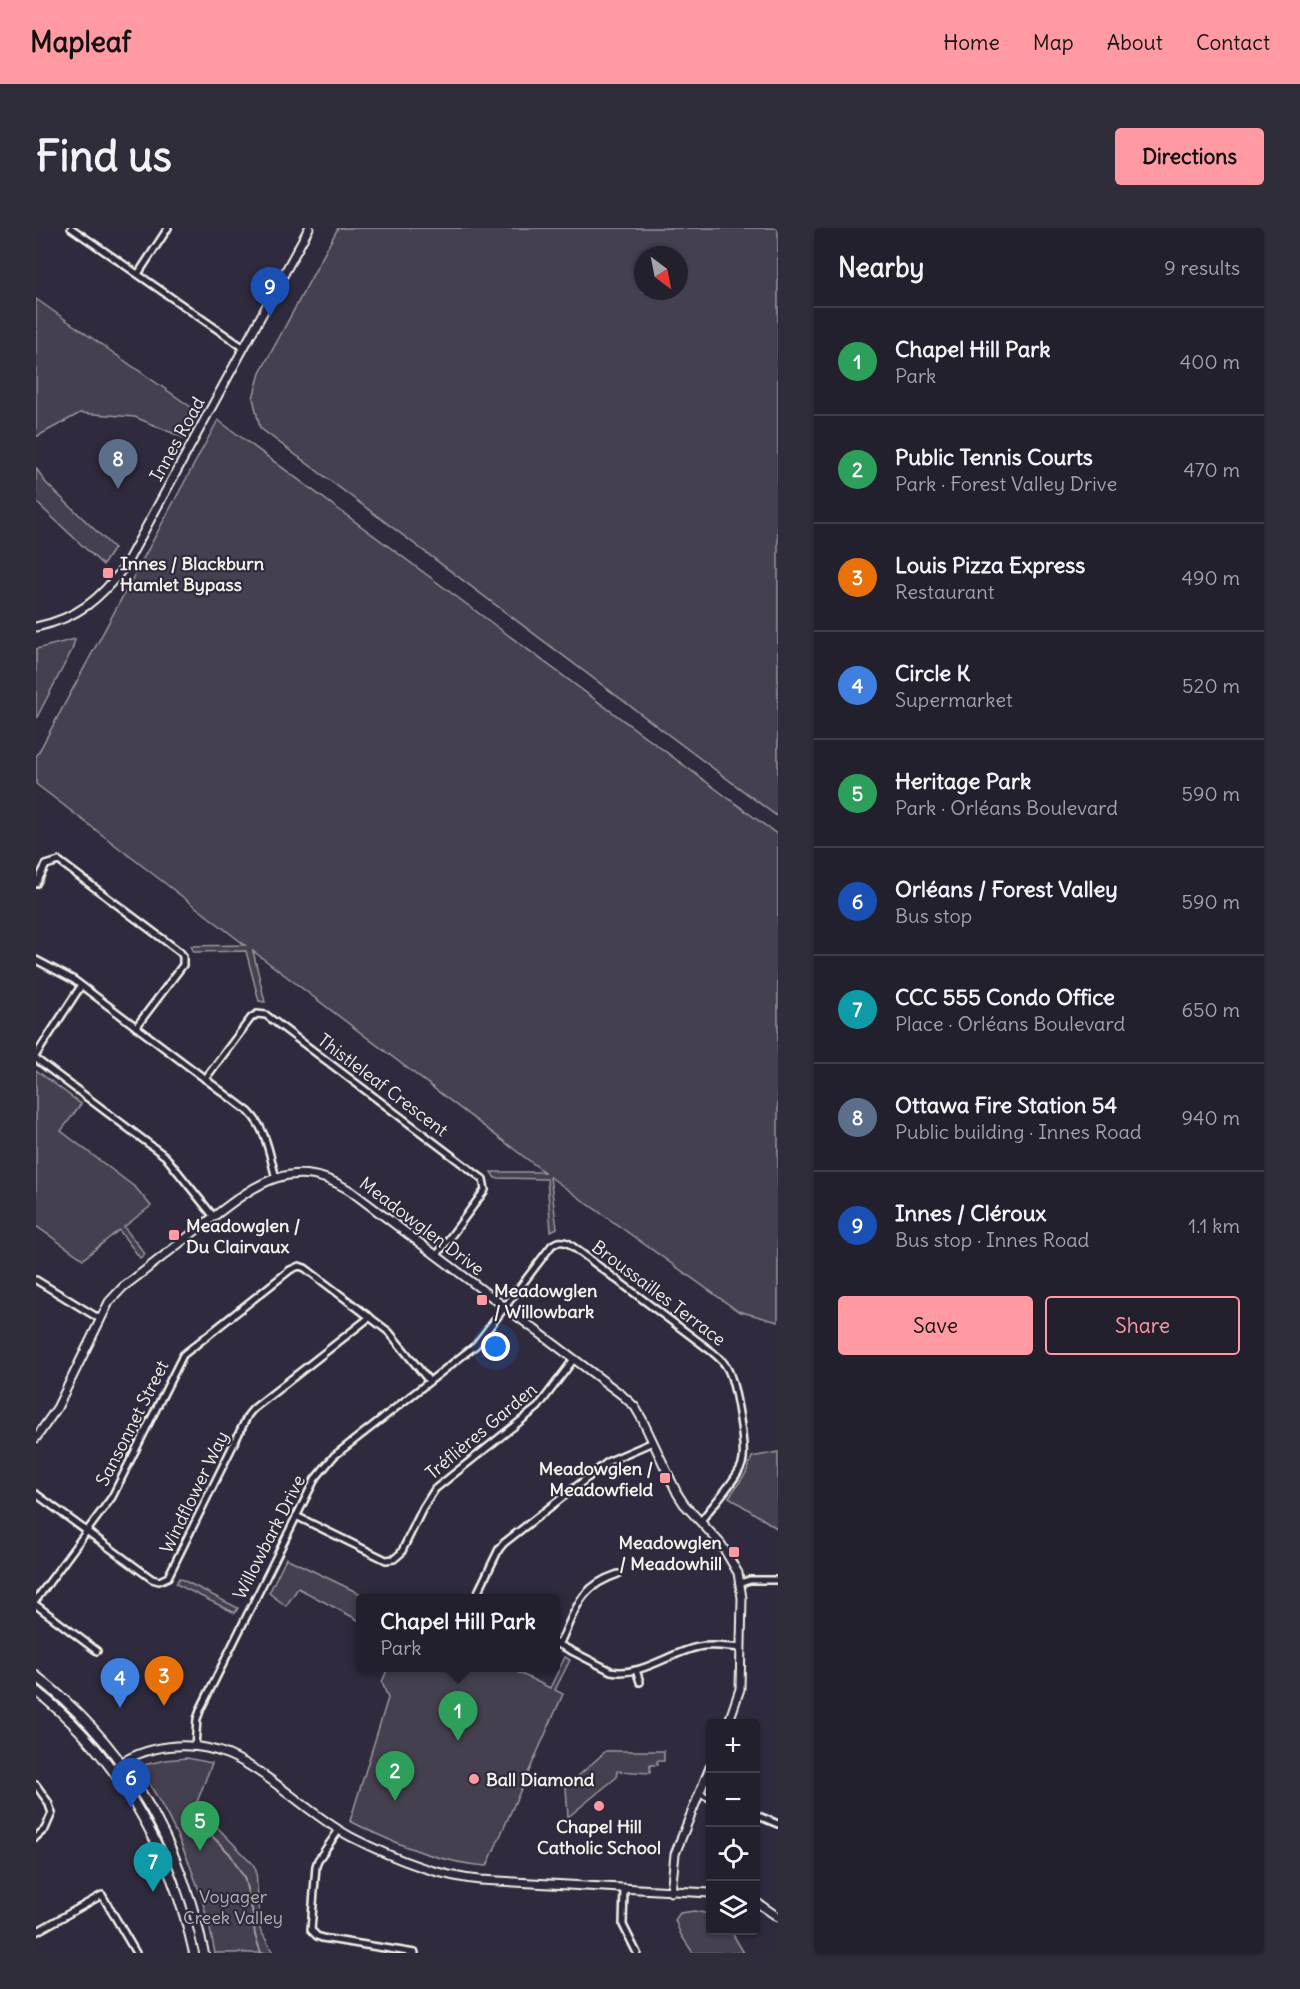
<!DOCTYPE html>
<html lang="en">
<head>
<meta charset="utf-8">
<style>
  body { margin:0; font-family:Delius,sans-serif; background:#2f2d3a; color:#f1f3f6 }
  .controls { position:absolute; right:18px; bottom:18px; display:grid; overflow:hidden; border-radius:6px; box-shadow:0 2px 4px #0004 }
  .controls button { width:54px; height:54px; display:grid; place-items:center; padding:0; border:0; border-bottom:2px solid #403e4a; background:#23202e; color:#f1f3f6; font:30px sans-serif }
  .compass { position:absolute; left:598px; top:18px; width:54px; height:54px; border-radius:50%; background:#23202e; box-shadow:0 2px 4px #0004; rotate:148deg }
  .you { position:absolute; left:460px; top:1119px; width:21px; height:21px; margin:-15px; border:4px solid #fff; border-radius:50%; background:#1a73e8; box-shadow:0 0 0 9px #1a73e833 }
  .badge { display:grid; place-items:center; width:39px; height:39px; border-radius:50%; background:#ff9aa2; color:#fff; font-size:20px; font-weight:700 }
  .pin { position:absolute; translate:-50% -50px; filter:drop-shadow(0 2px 3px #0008) }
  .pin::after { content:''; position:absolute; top:32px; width:21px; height:18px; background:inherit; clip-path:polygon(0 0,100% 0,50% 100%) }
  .popup { position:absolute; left:320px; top:1366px; width:204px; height:78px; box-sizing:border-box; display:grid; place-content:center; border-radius:6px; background:#23202e; filter:drop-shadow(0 2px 4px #0005); font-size:20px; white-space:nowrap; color:#a3a3aa }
  .popup b { font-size:22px; color:#f1f3f6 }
  .popup::after { content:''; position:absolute; left:50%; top:100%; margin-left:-12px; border:12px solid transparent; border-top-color:#23202e }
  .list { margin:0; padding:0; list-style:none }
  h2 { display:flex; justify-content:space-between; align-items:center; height:78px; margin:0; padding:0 24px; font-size:26px }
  h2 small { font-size:20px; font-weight:400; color:#a3a3aa }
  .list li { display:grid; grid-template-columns:39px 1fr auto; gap:18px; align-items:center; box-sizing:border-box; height:108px; padding:0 24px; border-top:2px solid #403e4a }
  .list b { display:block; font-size:22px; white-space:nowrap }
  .list p { margin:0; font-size:20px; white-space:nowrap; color:#a3a3aa }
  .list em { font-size:20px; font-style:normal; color:#a3a3aa }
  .actions { display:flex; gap:12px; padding:18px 24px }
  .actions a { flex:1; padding:14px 0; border:2px solid #ff9aa2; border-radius:6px; text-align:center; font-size:21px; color:#ff9aa2 }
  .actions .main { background:#ff9aa2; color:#111 }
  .icon { flex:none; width:33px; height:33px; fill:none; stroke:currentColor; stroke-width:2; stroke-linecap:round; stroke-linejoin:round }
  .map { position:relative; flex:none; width:742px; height:1725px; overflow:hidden; border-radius:6px }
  header { display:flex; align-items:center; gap:36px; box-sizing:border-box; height:84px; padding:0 30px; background:#ff9aa2; color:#111 }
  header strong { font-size:28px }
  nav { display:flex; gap:33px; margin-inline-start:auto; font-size:21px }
  .intro { display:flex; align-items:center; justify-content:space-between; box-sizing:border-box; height:144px; padding:0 36px }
  h1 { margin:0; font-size:42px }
  .button { padding:15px 27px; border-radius:6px; background:#ff9aa2; color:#111; font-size:21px; font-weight:700 }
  main { display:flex; gap:36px; padding:0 36px }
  aside { flex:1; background:#23202e; border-radius:6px; box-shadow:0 2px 4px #0004 }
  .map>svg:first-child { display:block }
  .green { fill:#454050; stroke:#9c989c; stroke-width:1.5; fill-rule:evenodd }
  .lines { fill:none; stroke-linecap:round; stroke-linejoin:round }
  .stream { stroke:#a19ea0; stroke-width:2 }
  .minor-casing { stroke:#f4f1e8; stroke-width:10 }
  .tertiary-casing { stroke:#f4f1e8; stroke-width:11 }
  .secondary-casing { stroke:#f4f1e8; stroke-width:12 }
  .minor { stroke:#2f2a3d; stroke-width:5 }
  .tertiary { stroke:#2f2a3d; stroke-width:7 }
  .secondary { stroke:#2f2a3d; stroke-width:8 }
  .poi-dot { fill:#ff9aa2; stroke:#2f2a3d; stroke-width:2 }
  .labels { text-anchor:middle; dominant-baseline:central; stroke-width:4.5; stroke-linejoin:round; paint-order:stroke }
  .street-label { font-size:18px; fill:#f4f1e8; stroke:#2f2a3d }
  .poi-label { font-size:18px; font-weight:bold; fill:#f4f1e8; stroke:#2f2a3d; text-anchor:start }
  .park-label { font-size:18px; fill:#b7b3b3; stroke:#2f2a3d }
</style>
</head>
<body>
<header>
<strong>Mapleaf</strong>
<nav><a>Home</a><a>Map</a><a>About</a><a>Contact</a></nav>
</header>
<div class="intro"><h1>Find us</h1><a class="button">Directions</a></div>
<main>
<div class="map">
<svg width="742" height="1725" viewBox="0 0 742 1725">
  <rect width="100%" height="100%" fill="#2f2a3d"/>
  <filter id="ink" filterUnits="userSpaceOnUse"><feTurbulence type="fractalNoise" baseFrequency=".0167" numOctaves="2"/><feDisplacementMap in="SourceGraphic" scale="12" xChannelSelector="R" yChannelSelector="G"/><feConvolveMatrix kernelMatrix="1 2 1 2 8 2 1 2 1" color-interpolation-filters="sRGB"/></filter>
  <g filter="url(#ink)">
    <!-- green -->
    <g class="green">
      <path d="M302 0H742V589L224 200 217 170 224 145ZM607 27H643V63H607Z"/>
      <polygon points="0,71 162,184 148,210 99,189 44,185 0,209"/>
      <polygon points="182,192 742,607 742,1094 702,1083 514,949 521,1000 515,1003 511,951 459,950 455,944 508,944 217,723 229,774 223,773 210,723 158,724 155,718 209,717 0,556 0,529"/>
      <polygon points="0,240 10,255 78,320 67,337 0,274"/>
      <polygon points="39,411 36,422 0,491 0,421"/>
      <polygon points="0,842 45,876 25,903 100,960 115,978 88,999 109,1026 104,1030 83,1002 47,1031 0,998"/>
      <polygon points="742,1224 742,1301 693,1269 710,1245 716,1229"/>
      <polygon points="250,1330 333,1370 324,1370 324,1393 262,1360 250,1378 233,1365"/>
      <polygon points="143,1350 202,1380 199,1385 140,1356"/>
      <path d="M529 1429 534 1432 519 1462 527 1466 451 1638C404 1635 356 1615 314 1593L352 1470 346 1454 352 1440H473L514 1460Z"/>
      <polygon points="570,1523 628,1523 628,1533 621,1533 621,1537 614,1537 614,1545 581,1543 581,1549 532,1589 530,1559"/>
      <path d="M151 1530 176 1535 161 1574 174 1608 179 1597 217 1636 220 1642 224 1701 237 1725H179C167 1660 142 1600 106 1544L108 1537 129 1532Z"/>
      <polygon points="658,1683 674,1686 674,1702 695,1703 708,1725 657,1725 645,1707 639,1692 644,1685"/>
    </g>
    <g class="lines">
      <!-- stream -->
      <polyline class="stream" points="176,1587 174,1595 176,1608 194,1626 208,1649 216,1681 219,1707 225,1725"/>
      <defs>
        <g id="minor">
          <polyline points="35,0 208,120"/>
          <polyline points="102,46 132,0"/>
          <polyline points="0,656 10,637 23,633 144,724 147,728 147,737 100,799"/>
          <path d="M0 732 38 752 213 884C231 902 233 926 240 950"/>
          <polyline points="0,827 45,758"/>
          <polyline points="0,831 129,928 178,989"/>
          <polyline points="169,851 215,790 221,786 230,787 440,946 447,951 449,962 401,1027"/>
          <polyline points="0,1052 64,1091"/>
          <polyline points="0,1266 116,1351 123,1353 132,1349 212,1187 217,1181 334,1089"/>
          <polyline points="260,1288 350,1332 358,1331 365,1325 387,1280 399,1261 502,1179 538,1131"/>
          <polyline points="704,1355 714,1352 742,1352"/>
          <polyline points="441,1370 442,1364 463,1321 468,1315 573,1233 617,1214"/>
          <polyline points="0,1372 76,1269 147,1127 254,1042 263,1038 269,1040 353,1104 393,1153"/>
          <polyline points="0,1377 61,1423"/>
          <path d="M520 1415 575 1443C605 1449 633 1425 662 1419 675 1416 691 1419 705 1420"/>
          <path d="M523 1417C540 1382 542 1359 582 1346"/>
          <polyline points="600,1442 604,1454"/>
          <path d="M159 1519 161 1491 165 1480 279 1251 298 1228 440 1117 516 1017C522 1013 525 1013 532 1015L675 1123C681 1128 688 1133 691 1140 699 1153 711 1222 706 1236 702 1250 674 1280 665 1293"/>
          <polyline points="0,1557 12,1574 16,1585 9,1601 0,1609"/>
          <polyline points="664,1566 674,1570"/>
          <polyline points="720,1587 742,1596"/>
          <polyline points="303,1602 282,1632 280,1638 275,1702 281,1708 286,1710 379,1725"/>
          <polyline points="588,1661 587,1697 601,1725"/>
          <polyline points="0,1704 66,1667 100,1725"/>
        </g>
        <g id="tertiary">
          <path d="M0 399C42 390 64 371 89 338L273 0"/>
          <path d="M0 1210 21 1180 73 1074 87 1059C114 1039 141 1017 167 997 215 960 255 923 316 964L586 1167 599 1179 606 1191 641 1265 648 1276 685 1316 702 1345 706 1370 704 1461 692 1496"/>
          <path d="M76 1541C109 1516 155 1511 193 1527 236 1546 272 1586 315 1609 354 1629 400 1648 444 1652L674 1665"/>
          <polyline points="635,1664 639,1626 674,1539"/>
          <polyline points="720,1674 742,1689"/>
        </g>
        <g id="secondary">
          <path d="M0 1448C91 1519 144 1613 168 1725"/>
          <path d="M0 1463C82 1527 136 1624 158 1725"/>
        </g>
      </defs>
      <!-- minor casing -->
      <use href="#minor" class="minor-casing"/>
      <!-- tertiary casing -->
      <use href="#tertiary" class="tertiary-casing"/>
      <!-- secondary casing -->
      <use href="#secondary" class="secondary-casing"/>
      <!-- minor -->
      <use href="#minor" class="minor"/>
      <!-- tertiary -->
      <use href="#tertiary" class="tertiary"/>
      <!-- secondary -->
      <use href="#secondary" class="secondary"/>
    </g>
  </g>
  <!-- markers -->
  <g class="poi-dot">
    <rect x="66" y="339" width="12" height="12" rx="3"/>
    <rect x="132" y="1001" width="12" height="12" rx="3"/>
    <rect x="440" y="1066" width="12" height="12" rx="3"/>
    <rect x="623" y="1244" width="12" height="12" rx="3"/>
    <rect x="692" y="1318" width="12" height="12" rx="3"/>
    <circle cx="438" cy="1551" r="6"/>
    <circle cx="563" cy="1578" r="6"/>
  </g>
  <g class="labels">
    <!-- street labels -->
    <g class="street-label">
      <text transform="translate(141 211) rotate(-61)">Innes Road</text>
      <text transform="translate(347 857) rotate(37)">Thistleleaf Crescent</text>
      <text transform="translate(386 998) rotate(37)">Meadowglen Drive</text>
      <text transform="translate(623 1065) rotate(37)">Broussailles Terrace</text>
      <text transform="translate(96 1195) rotate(-63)">Sansonnet Street</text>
      <text transform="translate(445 1203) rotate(-40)">Tréflières Garden</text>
      <text transform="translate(158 1264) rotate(-64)">Windflower Way</text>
      <text transform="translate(233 1309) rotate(-63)">Willowbark Drive</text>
    </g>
    <!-- poi labels -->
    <g class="poi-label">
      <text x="84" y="335">Innes / Blackburn<tspan x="84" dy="21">Hamlet Bypass</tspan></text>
      <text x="150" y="997">Meadowglen /<tspan x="150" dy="21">Du Clairvaux</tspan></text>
      <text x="458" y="1062">Meadowglen<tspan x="458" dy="21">/ Willowbark</tspan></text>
      <text x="617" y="1240" text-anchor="end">Meadowglen /<tspan x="617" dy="21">Meadowfield</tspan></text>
      <text x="686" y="1314" text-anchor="end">Meadowglen<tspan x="686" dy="21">/ Meadowhill</tspan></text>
      <text x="450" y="1551">Ball Diamond</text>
      <text x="563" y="1598" text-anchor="middle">Chapel Hill<tspan x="563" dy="21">Catholic School</tspan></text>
    </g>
    <!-- park labels -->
    <g class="park-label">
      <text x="197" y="1668">Voyager<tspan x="197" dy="21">Creek Valley</tspan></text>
    </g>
  </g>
</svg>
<div class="controls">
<button>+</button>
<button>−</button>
<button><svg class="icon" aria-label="locate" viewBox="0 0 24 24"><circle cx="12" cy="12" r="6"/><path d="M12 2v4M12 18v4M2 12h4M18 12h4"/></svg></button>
<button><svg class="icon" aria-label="layers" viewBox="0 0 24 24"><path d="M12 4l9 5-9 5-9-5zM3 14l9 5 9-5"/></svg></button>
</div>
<svg class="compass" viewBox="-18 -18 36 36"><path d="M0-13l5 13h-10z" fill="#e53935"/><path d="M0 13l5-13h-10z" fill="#a3a3aa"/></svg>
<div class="you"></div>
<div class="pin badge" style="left:422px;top:1513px;background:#2e9e5b">1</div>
<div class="popup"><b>Chapel Hill Park</b>Park</div>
<div class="pin badge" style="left:359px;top:1573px;background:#2e9e5b">2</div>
<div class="pin badge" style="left:128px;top:1478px;background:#e8710a">3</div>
<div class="pin badge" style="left:84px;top:1480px;background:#3f7fe0">4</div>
<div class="pin badge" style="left:164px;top:1623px;background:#2e9e5b">5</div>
<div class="pin badge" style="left:95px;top:1580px;background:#1a4fb4">6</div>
<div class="pin badge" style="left:117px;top:1664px;background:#0f9aa8">7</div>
<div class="pin badge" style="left:82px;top:261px;background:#5c6f8a">8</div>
<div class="pin badge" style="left:234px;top:89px;background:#1a4fb4">9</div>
</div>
<aside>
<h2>Nearby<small>9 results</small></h2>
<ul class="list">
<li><span class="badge" style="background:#2e9e5b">1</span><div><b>Chapel Hill Park</b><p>Park</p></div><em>400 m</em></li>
<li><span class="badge" style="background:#2e9e5b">2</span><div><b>Public Tennis Courts</b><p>Park · Forest Valley Drive</p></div><em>470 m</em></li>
<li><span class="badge" style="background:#e8710a">3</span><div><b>Louis Pizza Express</b><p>Restaurant</p></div><em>490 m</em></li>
<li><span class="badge" style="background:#3f7fe0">4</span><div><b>Circle K</b><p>Supermarket</p></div><em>520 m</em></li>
<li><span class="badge" style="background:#2e9e5b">5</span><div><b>Heritage Park</b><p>Park · Orléans Boulevard</p></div><em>590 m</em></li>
<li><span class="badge" style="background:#1a4fb4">6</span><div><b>Orléans / Forest Valley</b><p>Bus stop</p></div><em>590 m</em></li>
<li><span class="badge" style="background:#0f9aa8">7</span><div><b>CCC 555 Condo Office</b><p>Place · Orléans Boulevard</p></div><em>650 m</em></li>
<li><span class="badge" style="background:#5c6f8a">8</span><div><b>Ottawa Fire Station 54</b><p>Public building · Innes Road</p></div><em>940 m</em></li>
<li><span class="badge" style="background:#1a4fb4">9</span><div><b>Innes / Cléroux</b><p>Bus stop · Innes Road</p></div><em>1.1 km</em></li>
</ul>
<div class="actions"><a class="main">Save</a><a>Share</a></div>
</aside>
</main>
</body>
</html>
